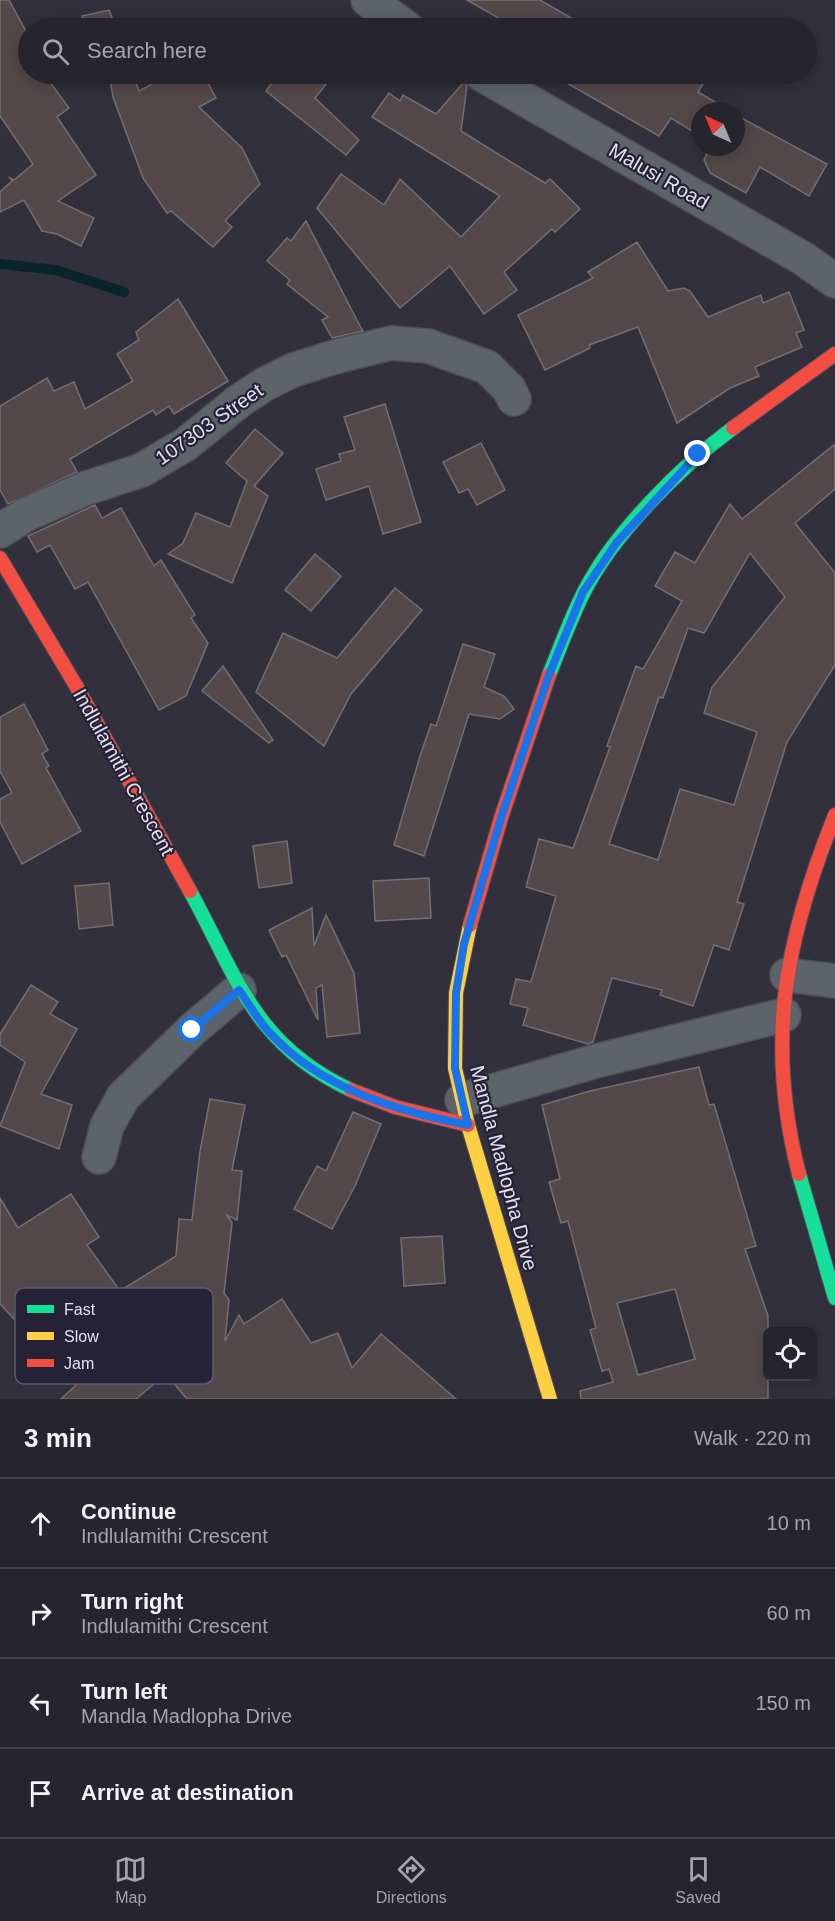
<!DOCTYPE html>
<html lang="en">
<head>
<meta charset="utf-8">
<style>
  body { margin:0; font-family:Arial,sans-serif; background:#323039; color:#f1f3f6 }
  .controls { position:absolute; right:18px; bottom:18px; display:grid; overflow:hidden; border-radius:9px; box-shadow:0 3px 15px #0003 }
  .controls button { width:54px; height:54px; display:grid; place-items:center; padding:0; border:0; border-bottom:2px solid #424149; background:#26242d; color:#f1f3f6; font:30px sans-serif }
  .compass { position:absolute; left:691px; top:102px; width:54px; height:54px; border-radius:50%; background:#26242d; box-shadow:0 3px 15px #0003; rotate:316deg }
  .stop { position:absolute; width:18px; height:18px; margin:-14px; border:4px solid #1a73e8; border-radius:50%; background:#fff }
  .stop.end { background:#1a73e8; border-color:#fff; box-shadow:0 2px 6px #0008 }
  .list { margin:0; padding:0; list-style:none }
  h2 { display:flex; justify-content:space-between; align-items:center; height:78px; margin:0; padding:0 24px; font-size:26px }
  h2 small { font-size:20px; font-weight:400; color:#a4a4aa }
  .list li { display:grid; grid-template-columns:39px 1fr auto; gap:18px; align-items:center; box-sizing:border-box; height:90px; padding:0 24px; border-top:2px solid #424149 }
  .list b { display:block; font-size:22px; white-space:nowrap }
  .list p { margin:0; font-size:20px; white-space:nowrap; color:#a4a4aa }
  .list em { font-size:20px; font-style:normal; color:#a4a4aa }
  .icon { flex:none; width:33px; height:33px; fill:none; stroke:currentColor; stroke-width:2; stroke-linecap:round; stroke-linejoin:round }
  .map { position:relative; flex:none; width:835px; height:1399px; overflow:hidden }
  .search { position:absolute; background:#26242d; box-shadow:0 3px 15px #0003; left:18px; right:18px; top:18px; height:66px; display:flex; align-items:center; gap:15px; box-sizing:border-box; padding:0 21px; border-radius:33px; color:#a4a4aa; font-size:22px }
  .sheet { height:438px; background:#26242d }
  nav { display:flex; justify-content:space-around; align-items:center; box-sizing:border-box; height:84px; border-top:2px solid #424149; background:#26242d; font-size:16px; color:#a4a4aa }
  nav a { display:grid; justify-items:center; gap:3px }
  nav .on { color:#a4a2b0 }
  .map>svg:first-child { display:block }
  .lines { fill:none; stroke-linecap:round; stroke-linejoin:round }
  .stream { stroke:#0a242b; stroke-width:10 }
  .building { fill:#55484a; stroke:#756e72; stroke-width:1.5; fill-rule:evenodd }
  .street-casing { stroke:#4f4d58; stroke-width:36 }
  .fast-casing { stroke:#4f4d58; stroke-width:16 }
  .slow-casing { stroke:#4f4d58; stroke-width:16 }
  .jam-casing { stroke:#4f4d58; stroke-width:16 }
  .street { stroke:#5c646a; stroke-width:33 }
  .fast { stroke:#16e098; stroke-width:14 }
  .slow { stroke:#ffcf43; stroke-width:14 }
  .jam { stroke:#f24e42; stroke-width:14 }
  .route { stroke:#1a73e8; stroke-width:8 }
  .labels { text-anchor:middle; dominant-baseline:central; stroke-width:4.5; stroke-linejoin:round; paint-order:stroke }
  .street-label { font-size:20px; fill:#e2e0ee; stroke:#252136 }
  .key { fill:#252136; stroke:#5e5a6d; stroke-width:1.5 }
  .key-label { font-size:16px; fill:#e2e0ee }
</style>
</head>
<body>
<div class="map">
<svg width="835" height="1399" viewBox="0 0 835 1399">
  <rect width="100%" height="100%" fill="#32303c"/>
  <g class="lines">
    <!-- stream -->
    <polyline class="stream" points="0,264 56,270 124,292"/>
  </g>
  <!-- building -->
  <g class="building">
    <polygon points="0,0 9,0 28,35 28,74 44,74 69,108 57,117 96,175 58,201 94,218 81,246 57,234 42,231 24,200 0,212 0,192 12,181 10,178 14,180 33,164 0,116"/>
    <polygon points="467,0 540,0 580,23 576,28 516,28"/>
    <polygon points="109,10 116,28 87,28 82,16"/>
    <polygon points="109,74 133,74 139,91 171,74 203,74 216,98 199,107 242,148 260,184 225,221 232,227 213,247 171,211 167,213 143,178 113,97"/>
    <polygon points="278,74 334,74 315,98 359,140 346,155 266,91"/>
    <polygon points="551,74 709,74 698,92 730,111 700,111 700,136 671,118 659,136"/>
    <polygon points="464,82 467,86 461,131 545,183 550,179 580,209 555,232 552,229 504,272 517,290 484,314 450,266 400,308 317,208 341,174 384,205 400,179 461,237 500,196 372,117 389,93 400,101 403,95 436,114"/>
    <polygon points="736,115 827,164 809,196 760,167 746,193 710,173 704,160 710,147 736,147"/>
    <polygon points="306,221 360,326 363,331 332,338 322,320 328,317 287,284 290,280 267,261 287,238 291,241"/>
    <polygon points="637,242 668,291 684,288 690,291 708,317 761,295 763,303 789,292 804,330 796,333 802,347 755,367 759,376 730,388 677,423 638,327 589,345 590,348 545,370 518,315 593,278 588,272"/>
    <polygon points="178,299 228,381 174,414 169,406 156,415 153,410 70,459 77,472 8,504 0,490 0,406 47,378 54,391 74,382 85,409 133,381 117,354 139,340 136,332"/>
    <polygon points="385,404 421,522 383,534 369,486 326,500 316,469 341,461 339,454 355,450 344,417"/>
    <polygon points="255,429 283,453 254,486 268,496 232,583 168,554 183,543 196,513 230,527 247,481 226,463"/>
    <polygon points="481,443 505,490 477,505 468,489 459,493 443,462"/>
    <path d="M835 444V489L795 523 835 573V665L787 742 737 902 744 904 729 950 714 945 693 1006 660 995 662 990 612 978 593 1042 588 1044 523 1025 528 1008 510 1004 516 979 531 982 556 896 526 887 539 839 573 848 610 747 607 746 636 666 643 669 682 601 655 586 675 552 695 563 730 504 742 519ZM750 553 785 597 712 687 704 713 757 732 734 805 680 789 658 860 609 844 659 697 663 698 688 628 704 633Z"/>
    <polygon points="95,505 102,518 121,508 154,566 161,560 195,615 191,618 208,643 186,696 159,710 88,582 75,589 50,545 37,552 28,536"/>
    <polygon points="315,554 341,576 311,611 285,590"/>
    <polygon points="395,588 422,610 351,694 324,746 256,692 283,633 337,658"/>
    <polygon points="463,644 495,654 484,687 504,696 514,709 500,719 469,714 424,856 394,845 420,756 431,724 436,726"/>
    <polygon points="223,666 273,740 269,743 202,691"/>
    <polygon points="24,704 48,750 42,754 49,766 46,768 81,831 22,864 0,822 0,799 12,793 0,771 0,717"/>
    <polygon points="287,841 292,883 259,888 253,846"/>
    <polygon points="429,878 431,918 375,921 373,881"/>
    <polygon points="109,883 113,925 79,929 75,886"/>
    <polygon points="312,908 314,946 326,915 354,973 360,1033 327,1037 322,985 316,988 318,1020 286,955 282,957 269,930"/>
    <polygon points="31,985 58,1002 50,1014 77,1029 41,1094 72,1105 59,1149 0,1126 25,1062 0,1045 0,1034"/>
    <path d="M699 1067 709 1105 714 1104 756 1246 745 1249 768 1316V1399H581L580 1391 613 1382 609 1369 602 1371 590 1330 596 1328 568 1221 561 1223 549 1182 560 1179 542 1105 590 1091ZM675 1289 695 1359 638 1375 617 1303Z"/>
    <polygon points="210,1099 245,1105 232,1170 242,1171 237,1220 227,1215 232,1223 224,1293 229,1300 225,1341 239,1315 244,1324 282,1299 311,1343 338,1333 352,1368 381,1334 456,1399 187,1399 166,1374 136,1399 61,1399 76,1385 0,1304 0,1198 18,1228 71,1194 99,1237 87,1245 120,1291 176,1256 179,1219 192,1220 200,1151"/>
    <polygon points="353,1112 381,1124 355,1186 332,1229 294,1209 317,1166 326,1171"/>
    <polygon points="442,1236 445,1283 404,1286 401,1238"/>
  </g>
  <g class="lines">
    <defs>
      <g id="street">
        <polyline points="368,0 407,28"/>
        <polyline points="481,74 804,259 835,281"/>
        <polyline points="0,531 27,514 84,489 142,470 186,444 239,401 265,384 293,370 338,356 391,343 428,346 487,367 509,389 514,399"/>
        <polyline points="787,975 835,981"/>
        <polyline points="462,1100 596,1061 784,1015"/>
        <polyline points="99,1157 107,1126 123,1097 192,1030 239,990"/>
      </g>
      <g id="fast">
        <path d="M549 675C560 648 570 620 583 594 612 535 680 467 733 428"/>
        <path d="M190 891C237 977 254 1045 351 1090"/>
        <polyline points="799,1174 835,1298"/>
      </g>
      <polyline id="slow" points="470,925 456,993 455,1068 468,1125 550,1399"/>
      <g id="jam">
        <polyline points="733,428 835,354"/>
        <polyline points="0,558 75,684 190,891"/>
        <polyline points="470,925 501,818 549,675"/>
        <polyline points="351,1090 395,1107 468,1125"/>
        <path d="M799 1174C765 1041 785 940 835 815"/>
      </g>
    </defs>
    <!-- street casing -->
    <use href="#street" class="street-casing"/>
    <!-- fast casing -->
    <use href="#fast" class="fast-casing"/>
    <!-- slow casing -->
    <use href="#slow" class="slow-casing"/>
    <!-- jam casing -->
    <use href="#jam" class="jam-casing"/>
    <!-- street -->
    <use href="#street" class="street"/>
    <!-- fast -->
    <use href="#fast" class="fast"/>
    <!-- slow -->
    <use href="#slow" class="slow"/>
    <!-- jam -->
    <use href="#jam" class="jam"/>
  </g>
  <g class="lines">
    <!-- route -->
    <path class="route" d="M192 1030 239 990C249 1004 258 1020 269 1032 320 1088 396 1111 468 1125L455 1068 456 993 464 944 501 818 549 675 583 592 617 542 698 454"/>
  </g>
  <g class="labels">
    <!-- street labels -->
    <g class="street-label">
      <text transform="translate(659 176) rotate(30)">Malusi Road</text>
      <text transform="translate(209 424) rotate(-35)">107303 Street</text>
      <text transform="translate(124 772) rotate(61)">Indlulamithi Crescent</text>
      <text transform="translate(504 1168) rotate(75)">Mandla Madlopha Drive</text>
    </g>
  </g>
  <!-- legend -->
  <rect x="15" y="1288" width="198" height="96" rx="9" class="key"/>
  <rect x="27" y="1305" width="27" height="8" fill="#16e098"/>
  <rect x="27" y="1332" width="27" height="8" fill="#ffcf43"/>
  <rect x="27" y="1359" width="27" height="8" fill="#f24e42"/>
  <g class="key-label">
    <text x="64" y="1315">Fast</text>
    <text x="64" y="1342">Slow</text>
    <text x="64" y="1369">Jam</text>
  </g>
</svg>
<div class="controls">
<button><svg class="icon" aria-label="locate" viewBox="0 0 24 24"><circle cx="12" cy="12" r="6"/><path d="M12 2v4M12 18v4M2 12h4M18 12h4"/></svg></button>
</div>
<svg class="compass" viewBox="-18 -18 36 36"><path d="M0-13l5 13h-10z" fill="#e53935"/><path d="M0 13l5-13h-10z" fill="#a4a4aa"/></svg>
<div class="stop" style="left:192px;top:1030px"></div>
<div class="stop end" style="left:698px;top:454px"></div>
<div class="search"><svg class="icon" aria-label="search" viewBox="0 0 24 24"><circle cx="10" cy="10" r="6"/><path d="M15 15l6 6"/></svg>Search here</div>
</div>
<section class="sheet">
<h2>3 min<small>Walk · 220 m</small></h2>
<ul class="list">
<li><svg class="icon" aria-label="ahead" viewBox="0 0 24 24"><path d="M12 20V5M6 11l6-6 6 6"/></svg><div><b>Continue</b><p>Indlulamithi Crescent</p></div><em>10 m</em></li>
<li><svg class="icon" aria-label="right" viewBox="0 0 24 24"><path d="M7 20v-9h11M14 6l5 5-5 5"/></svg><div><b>Turn right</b><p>Indlulamithi Crescent</p></div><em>60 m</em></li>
<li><svg class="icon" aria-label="left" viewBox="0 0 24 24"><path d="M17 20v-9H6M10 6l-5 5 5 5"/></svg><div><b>Turn left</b><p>Mandla Madlopha Drive</p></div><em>150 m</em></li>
<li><svg class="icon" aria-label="arrive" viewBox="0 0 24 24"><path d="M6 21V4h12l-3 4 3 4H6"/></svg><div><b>Arrive at destination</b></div></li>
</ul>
</section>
<nav>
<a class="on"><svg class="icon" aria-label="map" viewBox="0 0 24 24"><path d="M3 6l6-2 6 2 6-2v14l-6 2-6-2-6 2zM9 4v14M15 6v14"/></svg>Map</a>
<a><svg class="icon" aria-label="directions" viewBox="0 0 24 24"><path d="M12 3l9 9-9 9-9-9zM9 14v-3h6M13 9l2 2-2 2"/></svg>Directions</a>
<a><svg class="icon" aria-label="saved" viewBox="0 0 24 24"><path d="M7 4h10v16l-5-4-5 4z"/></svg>Saved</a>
</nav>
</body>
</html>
